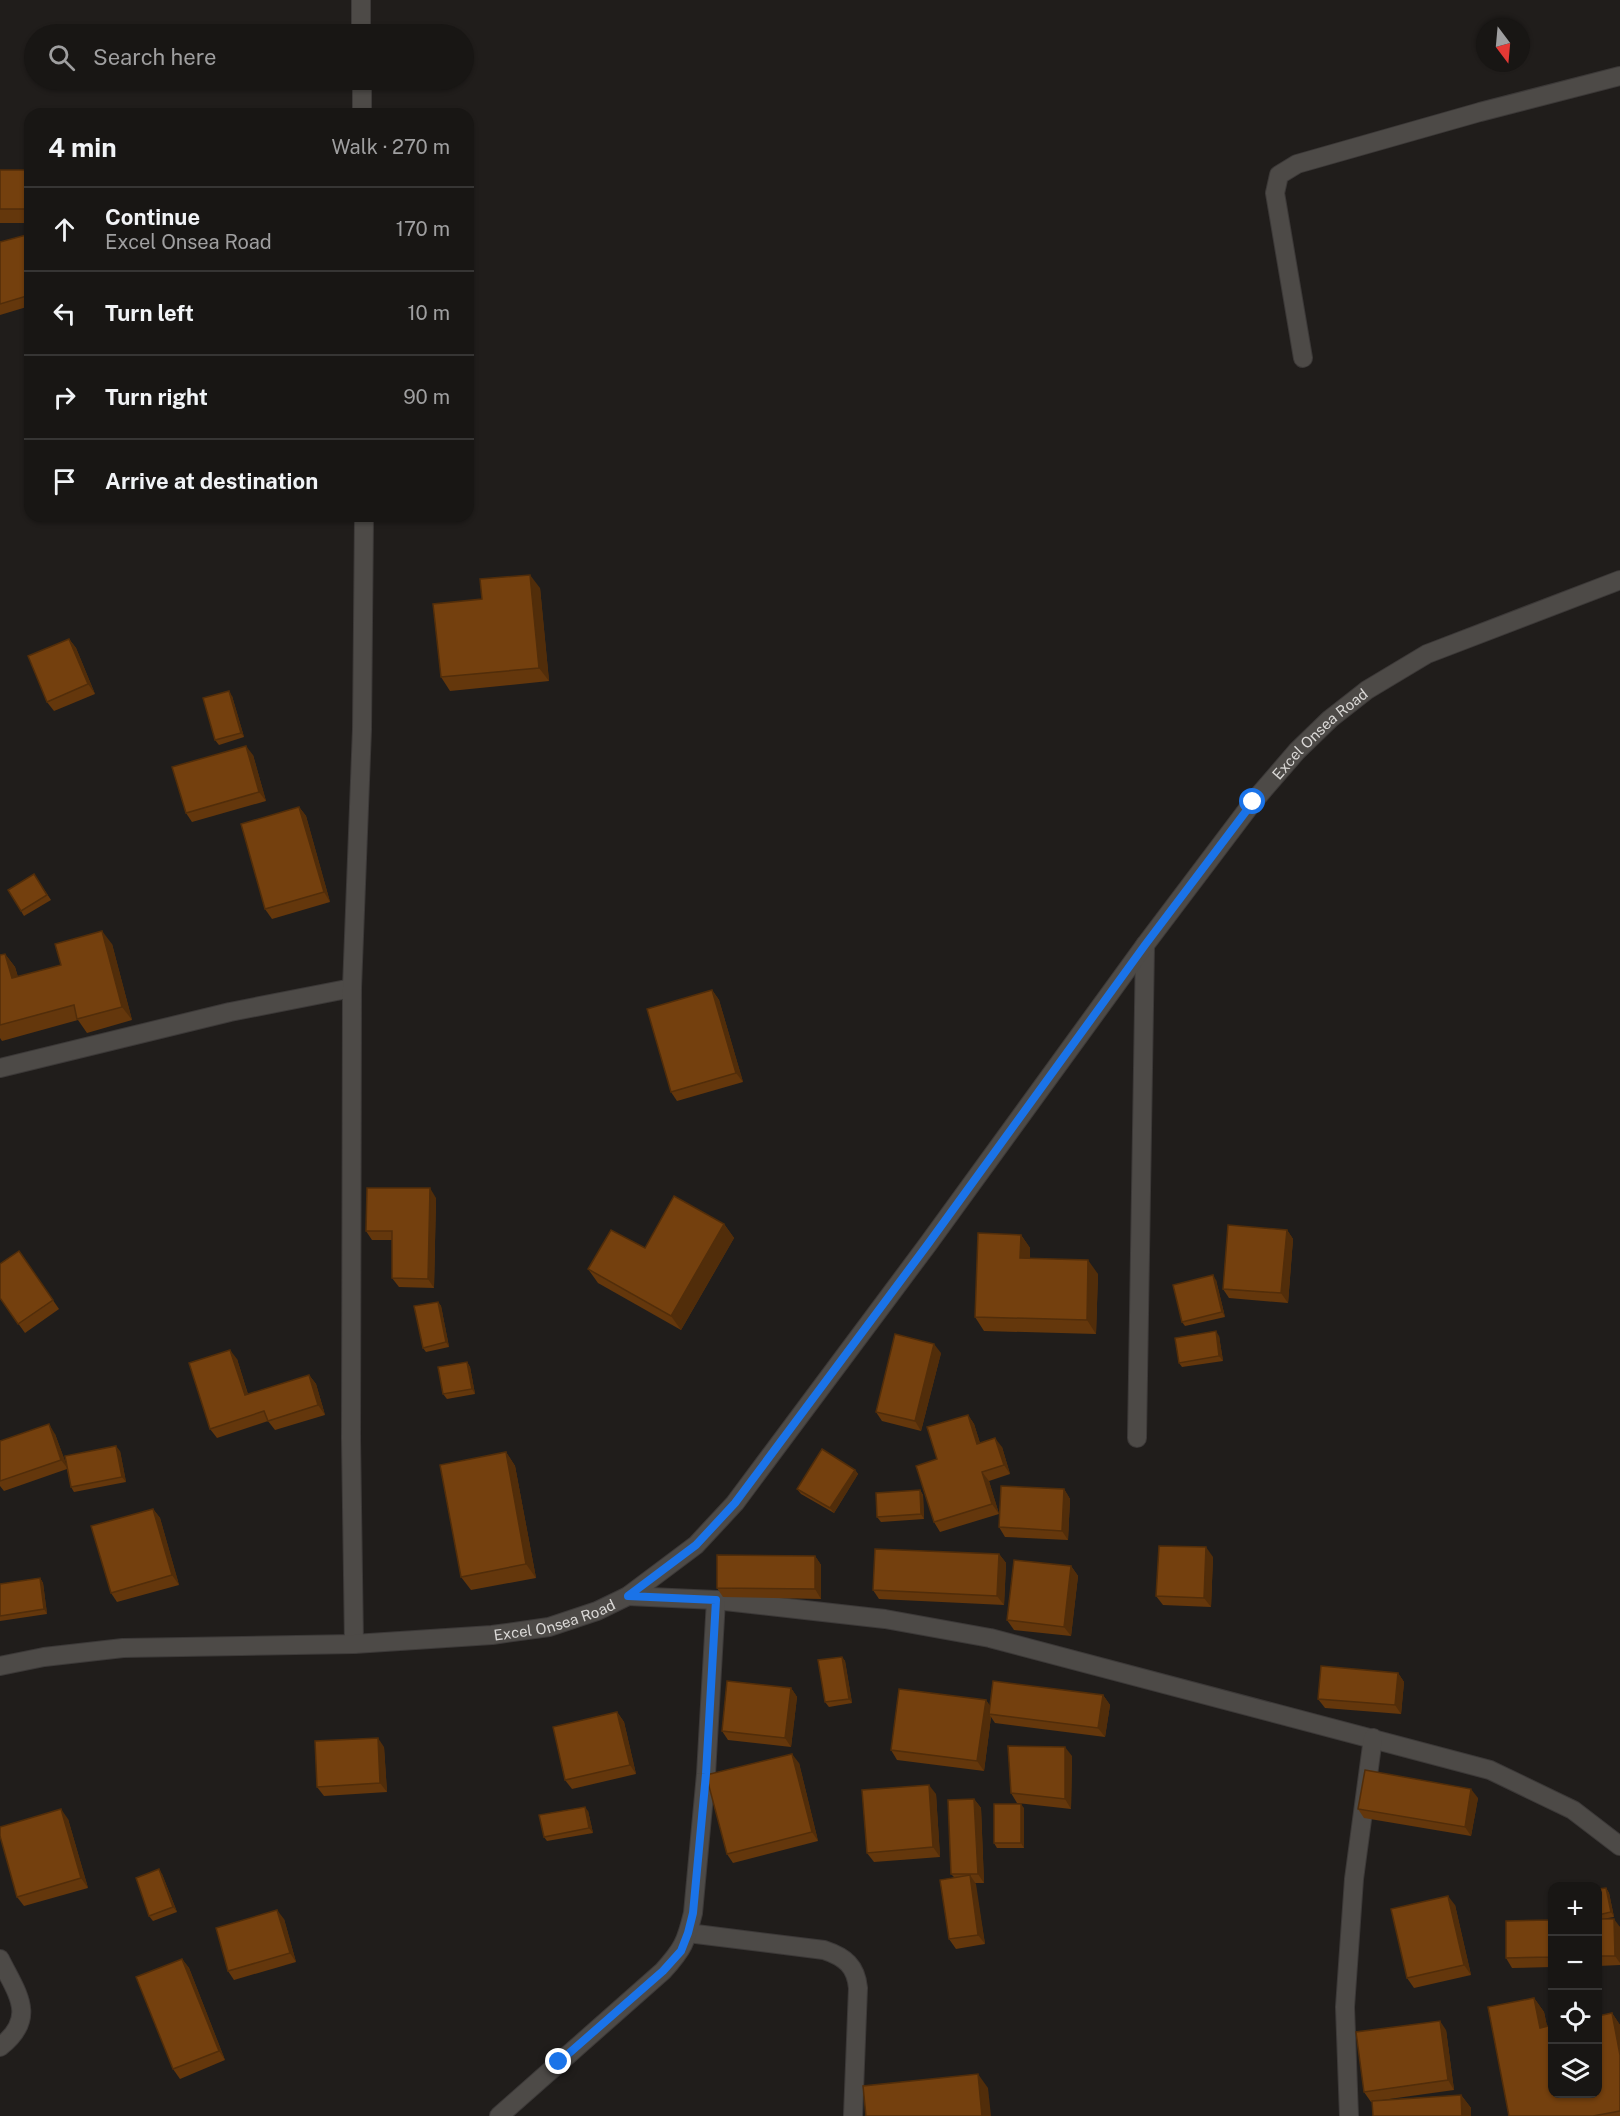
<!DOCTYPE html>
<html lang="en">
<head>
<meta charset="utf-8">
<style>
  body { margin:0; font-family:"Public Sans",sans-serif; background:#252322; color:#f1f3f6 }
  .controls { position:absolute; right:18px; bottom:18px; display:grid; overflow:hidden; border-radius:12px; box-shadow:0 2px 4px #0004 }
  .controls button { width:54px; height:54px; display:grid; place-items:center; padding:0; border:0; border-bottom:2px solid #363534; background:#181614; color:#f1f3f6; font:30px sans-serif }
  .compass { position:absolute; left:1476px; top:18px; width:54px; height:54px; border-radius:50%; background:#181614; box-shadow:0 2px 4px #0004; rotate:164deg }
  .stop { position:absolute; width:18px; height:18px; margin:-14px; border:4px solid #1a73e8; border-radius:50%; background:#fff }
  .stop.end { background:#1a73e8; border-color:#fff; box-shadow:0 2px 6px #0008 }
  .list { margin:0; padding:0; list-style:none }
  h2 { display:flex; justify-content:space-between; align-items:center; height:78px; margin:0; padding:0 24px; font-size:26px }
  h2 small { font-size:20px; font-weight:400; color:#9f9fa0 }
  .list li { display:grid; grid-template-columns:39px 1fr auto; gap:18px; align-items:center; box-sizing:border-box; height:84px; padding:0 24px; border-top:2px solid #363534 }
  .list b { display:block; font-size:22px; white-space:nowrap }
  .list p { margin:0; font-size:20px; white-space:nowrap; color:#9f9fa0 }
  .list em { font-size:20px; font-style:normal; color:#9f9fa0 }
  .icon { flex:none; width:33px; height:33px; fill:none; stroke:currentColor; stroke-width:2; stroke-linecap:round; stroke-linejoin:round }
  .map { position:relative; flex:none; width:1620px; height:2116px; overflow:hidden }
  .search { position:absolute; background:#181614; box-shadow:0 2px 4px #0004; left:24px; top:24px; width:450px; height:66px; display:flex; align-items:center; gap:15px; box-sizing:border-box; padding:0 21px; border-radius:33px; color:#9f9fa0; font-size:22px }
  .panel { position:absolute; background:#181614; box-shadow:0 2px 4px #0004; left:24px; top:108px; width:450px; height:414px; border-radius:18px }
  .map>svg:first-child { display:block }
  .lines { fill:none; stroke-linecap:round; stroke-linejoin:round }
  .street-casing { stroke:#3c3938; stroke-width:20 }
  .street { stroke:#4d4a47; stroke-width:18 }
  .wall { fill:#64370c }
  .shaded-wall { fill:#512d0a }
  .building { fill:#74400e; stroke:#512d0a; stroke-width:1.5 }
  .route { stroke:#1a73e8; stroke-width:8 }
  .labels { text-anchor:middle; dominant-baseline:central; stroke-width:4.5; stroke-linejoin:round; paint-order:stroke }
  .street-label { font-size:15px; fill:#dad8d6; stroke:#201d1b }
</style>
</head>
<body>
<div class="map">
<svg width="1620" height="2116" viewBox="0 0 1620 2116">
  <rect width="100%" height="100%" fill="#201d1b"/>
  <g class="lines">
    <defs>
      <g id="street">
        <polyline points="361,0 361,34"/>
        <polyline points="362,80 362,114"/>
        <polyline points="1303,358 1275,193 1279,175 1297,164 1480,112 1620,76"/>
        <polyline points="0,1068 230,1012 352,988"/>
        <polyline points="1137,1438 1145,945"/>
        <polyline points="628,1596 716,1600 885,1619 990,1638 1490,1770 1573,1810 1620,1846"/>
        <polyline points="354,1644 351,1438 352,988 362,729 364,516"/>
        <path id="s1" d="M0 1666 44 1657 123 1648 354 1644 492 1635 549 1627 597 1611 628 1596 696 1545 735 1503 928 1244 1145 945 1253 802 1297 751 1330 719 1367 690 1427 654 1620 580"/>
        <path d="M688 1933 824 1950C845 1957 856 1966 858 1988L853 2116"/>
        <path d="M0 1959C17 1994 38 2017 0 2047"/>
        <path d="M499 2116 663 1971C683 1949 686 1942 693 1913L706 1774 716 1600"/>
        <polyline points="1349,2116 1345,2007 1354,1879 1373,1738"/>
      </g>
    </defs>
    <!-- street casing -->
    <use href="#street" class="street-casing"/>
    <!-- street -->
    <use href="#street" class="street"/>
  </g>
  <!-- wall -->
  <g class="wall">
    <rect x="0" y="170" width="30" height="53"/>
    <polygon points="30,234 30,306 0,315 0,242"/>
    <polygon points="540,588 549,681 450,691 441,677 482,599"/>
    <polygon points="69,639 76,648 95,694 54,711 47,702"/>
    <polygon points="232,696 244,737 219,745 215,740"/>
    <polygon points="253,755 266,801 192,822 186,813"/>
    <polygon points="299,807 306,816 330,902 272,919 265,909"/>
    <polygon points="34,874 51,900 24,916 8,890"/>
    <polygon points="112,944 132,1020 87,1033 78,1020 2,1041 0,1038 0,955 5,954 15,967 18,977 61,965"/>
    <polygon points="712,990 719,1000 743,1082 677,1101 671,1092"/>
    <polygon points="436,1198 434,1288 399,1287 392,1278 392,1240 372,1240 366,1231"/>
    <polygon points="724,1224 734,1238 681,1330 598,1283 588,1269 645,1248"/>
    <polygon points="1287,1230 1293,1239 1288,1303 1229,1298 1223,1289"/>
    <polygon points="1021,1235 1030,1248 1030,1259 1098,1274 1096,1334 984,1331 975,1317"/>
    <polygon points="19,1251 59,1309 25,1333 0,1298"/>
    <polygon points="1216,1280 1225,1317 1185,1326 1182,1322"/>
    <polygon points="438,1302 441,1306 449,1347 426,1352 423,1348"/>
    <polygon points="1219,1336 1223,1361 1182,1367 1179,1363"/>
    <polygon points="941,1353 921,1431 882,1421 876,1412"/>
    <polygon points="237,1359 248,1394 309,1375 316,1384 325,1415 275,1430 268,1421 217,1438 210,1429"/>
    <polygon points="467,1362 470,1367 475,1394 447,1399 443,1394"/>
    <polygon points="968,1415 974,1424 980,1443 1002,1447 1010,1474 989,1481 999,1514 940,1532 934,1522 937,1459"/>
    <polygon points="55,1434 67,1467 120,1451 126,1482 74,1492 71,1487 67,1469 4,1491 0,1486 0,1441"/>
    <polygon points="506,1452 515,1466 536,1578 471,1590 461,1577"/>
    <polygon points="855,1470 858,1474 834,1513 801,1494 797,1489"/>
    <polygon points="1064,1489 1070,1499 1068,1540 1005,1537 999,1527"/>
    <polygon points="920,1490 923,1495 924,1519 881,1522 877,1517"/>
    <polygon points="153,1509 160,1518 179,1585 117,1602 111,1593"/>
    <polygon points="999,1554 1006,1563 1004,1605 879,1599 873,1590"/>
    <polygon points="815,1556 821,1565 821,1599 723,1597 717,1588"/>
    <polygon points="1213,1557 1211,1607 1163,1605 1156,1596"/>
    <polygon points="1071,1566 1078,1576 1071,1636 1014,1630 1007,1620"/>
    <polygon points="40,1578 43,1583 47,1614 0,1621 0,1584"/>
    <polygon points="842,1657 845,1661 852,1703 829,1707 825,1702"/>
    <polygon points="1398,1673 1404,1682 1401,1714 1325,1708 1318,1699"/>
    <polygon points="791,1688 797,1697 791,1747 728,1740 722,1731"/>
    <polygon points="1103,1695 1110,1705 1105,1737 995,1723 991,1717 984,1771 897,1760 891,1750 986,1700 990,1706"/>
    <polygon points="617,1712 624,1722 636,1774 572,1789 565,1780"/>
    <polygon points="384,1747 387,1792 324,1796 317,1787"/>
    <polygon points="1072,1756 1071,1809 1017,1803 1011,1793"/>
    <polygon points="799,1763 818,1841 733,1863 727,1854"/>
    <polygon points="936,1794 940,1857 874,1862 867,1853"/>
    <polygon points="1478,1798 1471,1836 1364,1818 1358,1809"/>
    <polygon points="974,1799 981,1808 984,1883 975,1883 985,1944 956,1949 949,1939 954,1877 951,1874"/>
    <polygon points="1024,1808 1024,1848 997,1848 994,1843"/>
    <polygon points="588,1811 593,1833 547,1841 544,1837"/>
    <polygon points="68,1819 88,1888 24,1906 17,1897"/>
    <polygon points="162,1874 177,1912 153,1921 149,1916"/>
    <polygon points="1606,1888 1609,1893 1614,1917 1602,1919 1620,1927 1620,1965 1598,1966 1598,1889"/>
    <polygon points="1455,1905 1471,1975 1414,1988 1407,1978"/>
    <polygon points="284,1919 296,1962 234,1980 228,1971"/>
    <polygon points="1552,1920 1552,1967 1512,1968 1506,1958"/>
    <polygon points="182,1959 189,1968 225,2060 180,2079 173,2069"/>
    <polygon points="1534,1998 1544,2012 1547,2026 1612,2013 1620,2025 1620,2116 1509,2116"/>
    <polygon points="1446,2030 1454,2090 1382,2100 1461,2095 1471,2108 1371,2102 1364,2092"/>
  </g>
  <!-- shaded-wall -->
  <g class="shaded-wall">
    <polygon points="530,575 540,588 549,681 539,668"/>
    <polygon points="69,639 76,648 95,694 88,684"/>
    <polygon points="229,691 232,696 244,737 241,733"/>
    <polygon points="246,746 253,755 266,801 259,792"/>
    <polygon points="299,807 306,816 330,902 324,892"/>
    <polygon points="102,931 112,944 132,1020 122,1007"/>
    <polygon points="5,954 15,967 22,992 12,978"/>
    <polygon points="712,990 719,1000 743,1082 736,1073"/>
    <polygon points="430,1188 436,1198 434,1288 428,1279"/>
    <polygon points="724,1224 734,1238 681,1330 671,1316"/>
    <polygon points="1287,1230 1293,1239 1288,1303 1281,1293"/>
    <polygon points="1021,1235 1030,1248 1030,1272 1020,1258"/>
    <polygon points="1088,1260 1098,1274 1096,1334 1087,1320"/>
    <polygon points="1213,1275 1216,1280 1225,1317 1222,1312"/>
    <polygon points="438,1302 441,1306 449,1347 446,1342"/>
    <polygon points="1216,1331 1219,1336 1223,1361 1219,1356"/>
    <polygon points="934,1344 941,1353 921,1431 915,1421"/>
    <polygon points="230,1350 237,1359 251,1405 245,1395"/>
    <polygon points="467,1362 470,1367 475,1394 472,1389"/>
    <polygon points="309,1375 316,1384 325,1415 318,1405"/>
    <polygon points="968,1415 974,1424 983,1453 977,1444"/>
    <polygon points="49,1424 55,1434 68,1469 61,1460"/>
    <polygon points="995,1438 1002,1447 1010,1474 1004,1465"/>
    <polygon points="116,1446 120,1451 126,1482 122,1477"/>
    <polygon points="506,1452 515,1466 536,1578 526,1564"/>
    <polygon points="855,1470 858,1474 834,1513 830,1508"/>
    <polygon points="982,1472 989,1481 999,1514 992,1504"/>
    <polygon points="1064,1489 1070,1499 1068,1540 1062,1531"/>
    <polygon points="920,1490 923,1495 924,1519 921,1514"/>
    <polygon points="153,1509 160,1518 179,1585 172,1575"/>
    <polygon points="1206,1547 1213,1557 1211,1607 1204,1598"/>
    <polygon points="999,1554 1006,1563 1004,1605 997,1596"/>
    <polygon points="815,1556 821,1565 821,1599 815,1589"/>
    <polygon points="1071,1566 1078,1576 1071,1636 1064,1627"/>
    <polygon points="40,1578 43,1583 47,1614 44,1609"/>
    <polygon points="842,1657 845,1661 852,1703 849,1699"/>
    <polygon points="1398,1673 1404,1682 1401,1714 1395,1705"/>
    <polygon points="791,1688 797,1697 791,1747 785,1738"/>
    <polygon points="1103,1695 1110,1705 1105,1737 1098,1728"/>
    <polygon points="986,1700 992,1709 989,1714 991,1717 984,1771 977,1761"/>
    <polygon points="617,1712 624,1722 636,1774 630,1765"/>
    <polygon points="378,1738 384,1747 387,1792 380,1783"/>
    <polygon points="1065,1747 1072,1756 1071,1809 1065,1799"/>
    <polygon points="792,1754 799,1763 818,1841 812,1832"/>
    <polygon points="929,1785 936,1794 940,1857 933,1847"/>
    <polygon points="1471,1789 1478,1798 1471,1836 1465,1827"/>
    <polygon points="974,1799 981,1808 984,1883 978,1874"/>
    <polygon points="1021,1804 1024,1808 1024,1848 1021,1843"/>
    <polygon points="585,1807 588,1811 593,1833 589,1828"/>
    <polygon points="61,1809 68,1819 88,1888 81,1878"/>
    <polygon points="159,1869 162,1874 177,1912 173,1907"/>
    <polygon points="970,1875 976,1884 985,1944 978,1935"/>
    <polygon points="1606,1888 1609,1893 1614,1917 1611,1912"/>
    <polygon points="1448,1896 1455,1905 1471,1975 1464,1965"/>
    <polygon points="277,1910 284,1919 296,1962 290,1953"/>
    <polygon points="1614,1919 1620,1927 1620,1963 1615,1956"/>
    <polygon points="182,1959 189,1968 225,2060 219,2051"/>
    <polygon points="1534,1998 1544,2012 1550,2041 1540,2028"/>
    <polygon points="1612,2013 1620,2025 1620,2055"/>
    <polygon points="1440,2021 1446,2030 1454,2090 1448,2080"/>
    <polygon points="978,2074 988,2088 991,2116 982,2116"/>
    <polygon points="1461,2095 1471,2108 1471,2116 1462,2116"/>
  </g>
  <!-- building -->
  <g class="building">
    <rect x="0" y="170" width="30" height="39"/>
    <polygon points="30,234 30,295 0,304 0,242"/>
    <polygon points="530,575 539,668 441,677 433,604 482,599 480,579"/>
    <polygon points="69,639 88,684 47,702 28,656"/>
    <polygon points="229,691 241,733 215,740 203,698"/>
    <polygon points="246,746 259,792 186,813 172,767"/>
    <polygon points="299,807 324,892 265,909 241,824"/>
    <polygon points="34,874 47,895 21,911 8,890"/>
    <polygon points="102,931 122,1007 77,1019 74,1005 0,1025 0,955 5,954 12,978 61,965 55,944"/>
    <polygon points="712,990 736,1073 671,1092 647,1009"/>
    <polygon points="367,1188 430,1188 428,1279 392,1278 392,1231 366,1231"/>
    <polygon points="674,1196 724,1224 671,1316 588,1269 611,1230 645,1248"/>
    <polygon points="1228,1225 1287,1230 1281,1293 1223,1289"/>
    <polygon points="978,1233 1021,1235 1020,1258 1088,1260 1087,1320 975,1317"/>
    <polygon points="19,1251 53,1300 18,1324 0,1298 0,1264"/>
    <polygon points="1213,1275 1222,1312 1182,1322 1173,1285"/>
    <polygon points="438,1302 446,1342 423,1348 414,1306"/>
    <polygon points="1216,1331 1219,1356 1179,1363 1175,1338"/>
    <polygon points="895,1334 934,1344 915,1421 876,1412"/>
    <polygon points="230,1350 245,1395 309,1375 318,1405 268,1421 264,1411 210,1429 189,1363"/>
    <polygon points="467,1362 472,1389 443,1394 438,1367"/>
    <polygon points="968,1415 977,1444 995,1438 1004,1465 982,1472 992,1504 934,1522 916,1466 937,1459 927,1427"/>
    <polygon points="49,1424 61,1460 0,1481 0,1441"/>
    <polygon points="116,1446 122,1477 71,1487 65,1456"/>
    <polygon points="822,1449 855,1470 830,1508 797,1489"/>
    <polygon points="506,1452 526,1564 461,1577 440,1465"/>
    <polygon points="1001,1486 1064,1489 1062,1531 999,1527"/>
    <polygon points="920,1490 921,1514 877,1517 876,1493"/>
    <polygon points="153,1509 172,1575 111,1593 91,1526"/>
    <polygon points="1159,1546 1206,1547 1204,1598 1156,1596"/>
    <polygon points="875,1549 999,1554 997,1596 873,1590"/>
    <polygon points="717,1555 815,1556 815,1589 717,1588"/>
    <polygon points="1014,1560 1071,1566 1064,1627 1007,1620"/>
    <polygon points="40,1578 44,1609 0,1616 0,1584"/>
    <polygon points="842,1657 849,1699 825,1702 818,1660"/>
    <polygon points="1321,1666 1398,1673 1395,1705 1318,1699"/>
    <polygon points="727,1681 791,1688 785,1738 722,1731"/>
    <polygon points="993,1681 1103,1695 1098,1728 989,1714"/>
    <polygon points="899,1689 986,1700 977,1761 891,1750"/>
    <polygon points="617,1712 630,1765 565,1780 553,1727"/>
    <polygon points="378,1738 380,1783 317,1787 315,1741"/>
    <polygon points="1008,1746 1065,1747 1065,1799 1011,1793"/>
    <polygon points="792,1754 812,1832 727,1854 706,1775"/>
    <polygon points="1365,1770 1471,1789 1465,1827 1358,1809"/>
    <polygon points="929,1785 933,1847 867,1853 862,1790"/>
    <polygon points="974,1799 978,1874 951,1874 948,1800"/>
    <rect x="994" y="1804" width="27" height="39"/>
    <polygon points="585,1807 589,1828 544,1837 539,1815"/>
    <polygon points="61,1809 81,1878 17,1897 0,1836 0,1827"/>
    <polygon points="159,1869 173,1907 149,1916 136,1878"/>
    <polygon points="970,1875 978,1935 949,1939 940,1880"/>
    <polygon points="1606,1888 1611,1912 1598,1915 1598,1889"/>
    <polygon points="1448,1896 1464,1965 1407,1978 1391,1909"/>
    <polygon points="277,1910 290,1953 228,1971 216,1928"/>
    <polygon points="1598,1919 1614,1919 1615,1956 1598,1956"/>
    <polygon points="1552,1920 1552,1957 1506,1958 1506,1921"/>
    <polygon points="182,1959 219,2051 173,2069 136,1977"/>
    <polygon points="1534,1998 1540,2028 1552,2025 1552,2094 1598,2094 1598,2016 1612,2013 1620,2055 1620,2111 1593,2116 1509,2116 1488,2007"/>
    <polygon points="1440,2021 1448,2080 1364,2092 1356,2032"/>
    <polygon points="978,2074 982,2116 866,2116 863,2086"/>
    <polygon points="1461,2095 1462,2116 1373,2116 1372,2101"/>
  </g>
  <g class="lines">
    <!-- route -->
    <polyline class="route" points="559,2062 663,1971 681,1951 688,1933 693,1913 706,1774 716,1600 628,1596 696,1545 735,1503 928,1244 1145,945 1253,802"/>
  </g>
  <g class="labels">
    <!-- street labels -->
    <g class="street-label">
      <text stroke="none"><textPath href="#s1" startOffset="1746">Excel Onsea Road</textPath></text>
      <text stroke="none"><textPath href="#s1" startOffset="558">Excel Onsea Road</textPath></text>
    </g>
  </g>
</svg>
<div class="controls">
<button>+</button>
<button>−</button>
<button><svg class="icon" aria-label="locate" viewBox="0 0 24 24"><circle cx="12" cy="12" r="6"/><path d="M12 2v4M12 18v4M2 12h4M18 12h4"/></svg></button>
<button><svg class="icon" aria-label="layers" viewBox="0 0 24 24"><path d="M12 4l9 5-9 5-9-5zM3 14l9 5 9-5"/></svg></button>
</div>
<svg class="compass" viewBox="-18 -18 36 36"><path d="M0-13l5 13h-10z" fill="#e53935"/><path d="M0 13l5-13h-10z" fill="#9f9fa0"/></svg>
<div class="stop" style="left:1253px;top:802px"></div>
<div class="stop end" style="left:559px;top:2062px"></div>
<div class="search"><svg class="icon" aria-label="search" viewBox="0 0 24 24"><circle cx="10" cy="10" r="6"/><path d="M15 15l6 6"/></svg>Search here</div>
<section class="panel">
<h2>4 min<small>Walk · 270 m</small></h2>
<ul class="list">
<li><svg class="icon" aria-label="ahead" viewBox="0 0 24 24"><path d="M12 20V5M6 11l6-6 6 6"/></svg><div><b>Continue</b><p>Excel Onsea Road</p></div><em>170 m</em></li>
<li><svg class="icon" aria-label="left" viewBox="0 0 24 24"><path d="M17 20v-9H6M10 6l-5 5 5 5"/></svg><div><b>Turn left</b></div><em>10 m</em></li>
<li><svg class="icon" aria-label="right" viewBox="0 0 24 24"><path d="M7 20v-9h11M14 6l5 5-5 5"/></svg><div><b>Turn right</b></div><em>90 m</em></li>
<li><svg class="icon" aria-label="arrive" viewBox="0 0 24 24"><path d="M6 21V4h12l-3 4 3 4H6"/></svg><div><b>Arrive at destination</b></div></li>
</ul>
</section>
</div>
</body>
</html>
